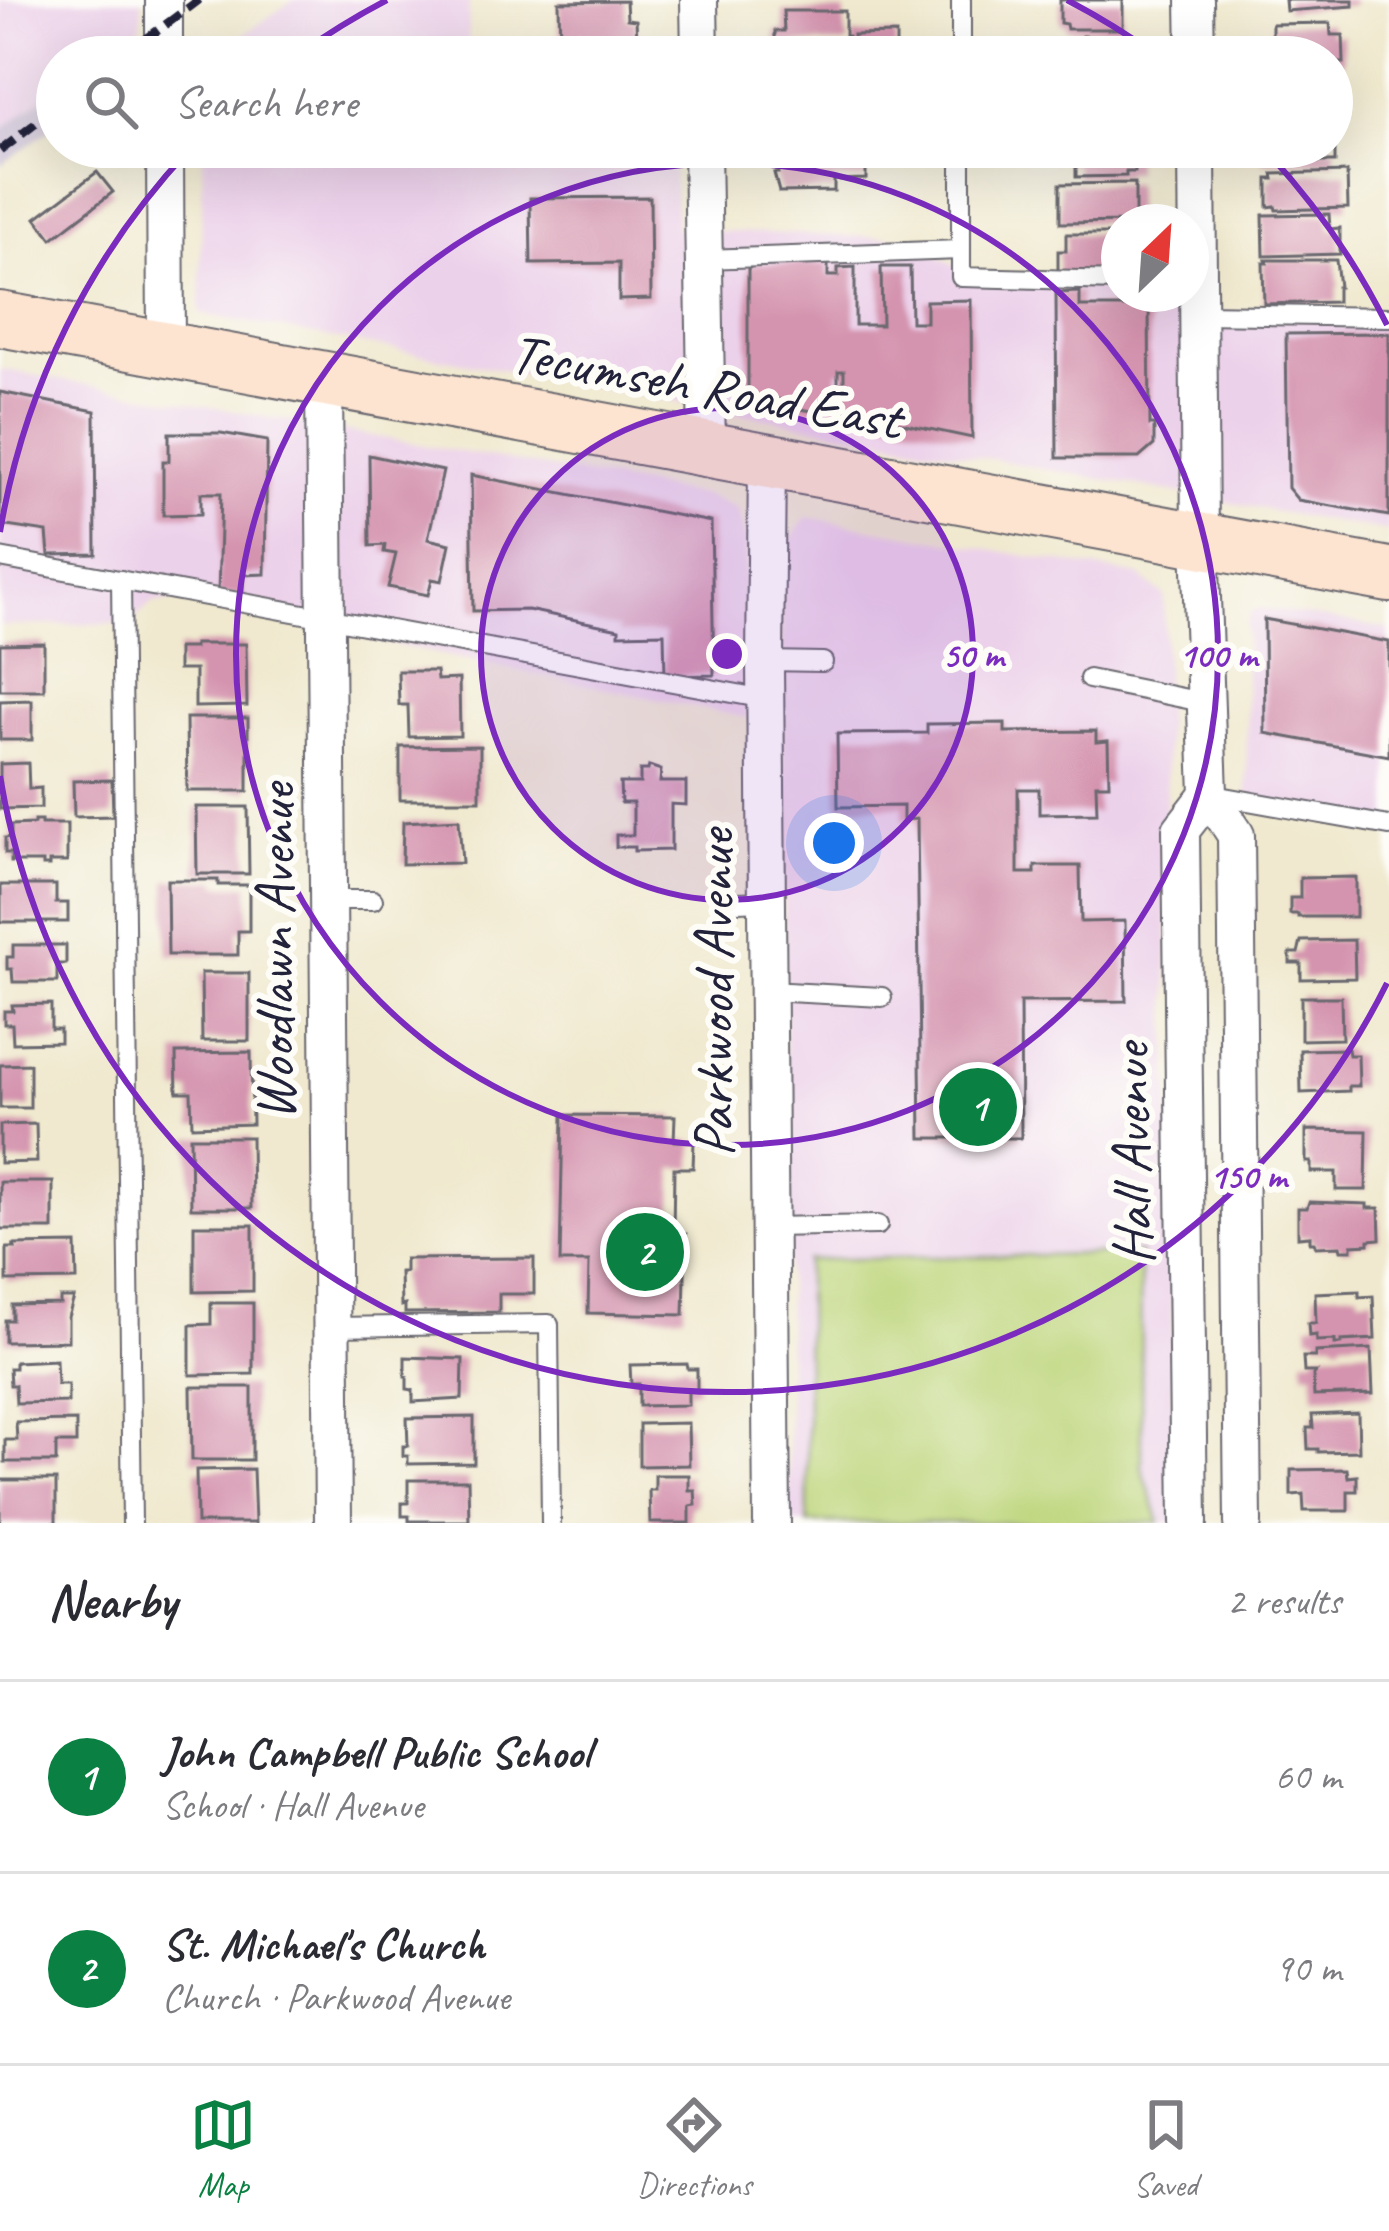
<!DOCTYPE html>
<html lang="en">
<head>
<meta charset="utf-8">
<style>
  body { margin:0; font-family:Caveat,sans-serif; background:#f2f2f3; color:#2b2b33 }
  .compass { position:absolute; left:1101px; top:204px; width:108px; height:108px; border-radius:50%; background:#fff; box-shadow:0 12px 48px #0002; rotate:25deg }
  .you { position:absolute; left:834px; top:843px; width:42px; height:42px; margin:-30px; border:9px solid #fff; border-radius:50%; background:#1a73e8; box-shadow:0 0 0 18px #1a73e833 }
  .badge { display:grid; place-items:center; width:78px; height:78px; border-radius:50%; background:#0b8043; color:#fff; font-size:39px; font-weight:700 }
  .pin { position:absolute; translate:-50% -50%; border:6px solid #fff; box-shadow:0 3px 12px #0006 }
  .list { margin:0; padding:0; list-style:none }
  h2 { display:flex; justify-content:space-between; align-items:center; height:156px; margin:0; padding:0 48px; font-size:51px }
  h2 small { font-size:39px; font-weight:400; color:#7c7c81 }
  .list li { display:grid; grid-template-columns:78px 1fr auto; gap:36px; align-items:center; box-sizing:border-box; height:192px; padding:0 48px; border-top:3px solid #e1e1e2 }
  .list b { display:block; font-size:45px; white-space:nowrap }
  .list p { margin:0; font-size:39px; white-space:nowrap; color:#7c7c81 }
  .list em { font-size:39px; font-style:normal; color:#7c7c81 }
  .icon { flex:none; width:66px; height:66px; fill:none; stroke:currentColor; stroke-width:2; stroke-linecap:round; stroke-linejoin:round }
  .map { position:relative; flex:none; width:1389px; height:1523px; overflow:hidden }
  .search { position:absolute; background:#fff; box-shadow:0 12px 48px #0002; left:36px; right:36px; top:36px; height:132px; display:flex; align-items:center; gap:30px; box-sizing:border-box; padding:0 42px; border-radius:66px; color:#7c7c81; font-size:45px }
  .sheet { height:540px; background:#fff }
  nav { display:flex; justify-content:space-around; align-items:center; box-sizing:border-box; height:168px; border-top:3px solid #e1e1e2; background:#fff; font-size:33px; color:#7c7c81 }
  nav a { display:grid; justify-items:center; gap:6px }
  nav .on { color:#0b8043 }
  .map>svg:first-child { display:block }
  .built { fill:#ecd1ea }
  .industrial { fill:#cbbfd5 }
  .green { fill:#bdd57a; stroke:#707c5a; stroke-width:3 }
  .building { fill:#d493ae }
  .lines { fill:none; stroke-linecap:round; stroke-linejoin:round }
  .lane-casing { stroke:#6a686f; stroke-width:22 }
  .street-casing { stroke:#6a686f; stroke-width:40 }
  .secondary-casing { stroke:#6a686f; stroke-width:58 }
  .lane { stroke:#fff; stroke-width:18 }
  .street { stroke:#fff; stroke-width:36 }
  .secondary { stroke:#fde4d0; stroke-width:54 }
  .rail { stroke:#22223b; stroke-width:9; stroke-dasharray:18 9; stroke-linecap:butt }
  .ring { fill:none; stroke:#7b2cbf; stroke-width:6 }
  .labels { text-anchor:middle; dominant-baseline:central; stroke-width:12; stroke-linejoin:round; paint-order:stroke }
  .street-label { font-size:57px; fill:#22223b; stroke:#fdfcf7 }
  .centre { fill:#7b2cbf; stroke:#fdfcf7; stroke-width:6 }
  .ring-label { font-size:36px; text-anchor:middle; font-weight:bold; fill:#7b2cbf; stroke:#fdfcf7; stroke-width:12; stroke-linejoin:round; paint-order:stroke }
</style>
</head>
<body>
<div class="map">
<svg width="1389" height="1523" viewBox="0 0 1389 1523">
  <rect width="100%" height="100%" fill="#fdfcf7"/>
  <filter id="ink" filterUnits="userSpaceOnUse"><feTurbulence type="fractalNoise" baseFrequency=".00833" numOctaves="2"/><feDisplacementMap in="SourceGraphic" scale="24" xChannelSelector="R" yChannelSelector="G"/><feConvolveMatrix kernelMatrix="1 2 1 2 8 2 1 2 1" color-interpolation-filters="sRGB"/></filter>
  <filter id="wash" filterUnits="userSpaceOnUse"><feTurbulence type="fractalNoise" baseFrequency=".004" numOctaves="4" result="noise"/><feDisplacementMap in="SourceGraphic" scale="48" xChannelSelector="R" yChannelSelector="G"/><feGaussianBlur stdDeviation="2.7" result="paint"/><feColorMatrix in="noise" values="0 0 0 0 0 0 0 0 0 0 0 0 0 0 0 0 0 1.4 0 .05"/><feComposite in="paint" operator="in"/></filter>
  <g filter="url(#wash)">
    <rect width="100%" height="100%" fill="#f0e9cf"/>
    <!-- built -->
    <g class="built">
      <polygon points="0,0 142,0 141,27 100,57 57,57 57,88 0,130"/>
      <polygon points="293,0 469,0 468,57 213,57"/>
      <polygon points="203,147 672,147 676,230 905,238 984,281 1119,281 1119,294 1176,294 1177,311 1389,317 1389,532 200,314"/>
      <polygon points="0,369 706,496 737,509 746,539 747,718 177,600 153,603 128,623 0,626"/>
      <polygon points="807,517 1140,576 1164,596 1174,1523 789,1523 782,551"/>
      <polygon points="1261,608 1389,629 1389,832 1247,806 1246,623 1251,612"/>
    </g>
    <!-- industrial -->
    <polygon class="industrial" points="57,88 57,124 0,166 0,130"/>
    <!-- green -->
    <polygon class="green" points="1140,1253 1142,1468 1160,1523 808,1523 806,1260"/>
    <g id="blocks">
      <!-- building -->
      <g class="building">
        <polygon points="1060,0 1123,0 1123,26 1120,29 1067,29 1066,24 1060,23"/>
        <polygon points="1285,0 1353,0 1353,6 1286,11"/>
        <polygon points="626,1 627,19 636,20 637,39 569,41 569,45 560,45 559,2"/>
        <polygon points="783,11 845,11 845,36 848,36 848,44 775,44 775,31 784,31"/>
        <polygon points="1330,23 1331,35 1343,35 1344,63 1332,63 1332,57 1262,57 1262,40 1272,40 1272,24"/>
        <polygon points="896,34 896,57 854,57 853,35"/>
        <polygon points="1083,36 1123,37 1123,42 1134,42 1134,57 1082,57"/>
        <polygon points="635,51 635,57 554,57 554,52"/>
        <polygon points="1073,147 1126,147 1126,149 1135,150 1135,172 1126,172 1126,176 1076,177 1076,164 1064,164 1064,150 1072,150"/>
        <rect x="1262" y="147" width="73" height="15"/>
        <polygon points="866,156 866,179 834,180 834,191 779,192 774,173 778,173 778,158"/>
        <polygon points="97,172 113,192 52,239 36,218"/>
        <polygon points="1347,172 1348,208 1276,210 1275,206 1268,207 1268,179 1274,179 1273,174"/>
        <polygon points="1135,183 1135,222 1060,223 1060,184"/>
        <polygon points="650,197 651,299 619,300 619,263 531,264 530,198"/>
        <polygon points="1329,214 1330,229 1340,228 1340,254 1264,256 1263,215"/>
        <polygon points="1066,234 1119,234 1119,276 1058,276 1058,251 1066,251"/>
        <polygon points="1266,260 1336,260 1339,287 1337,287 1337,302 1264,304 1263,263 1267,263"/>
        <polygon points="755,264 828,264 828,276 838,276 838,268 855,267 855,325 882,325 881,267 910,267 911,322 926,322 926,301 971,300 972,438 844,411 844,371 838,371 838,410 821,407 812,411 800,409 794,402 748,394 748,269"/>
        <polygon points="1080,292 1080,307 1149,307 1150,425 1154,425 1154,445 1139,458 1057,458 1056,293"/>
        <polygon points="1389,333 1389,516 1298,500 1288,488 1286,334"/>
        <polygon points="0,392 95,411 96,554 49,555 47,532 0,525"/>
        <polygon points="169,433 221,433 267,441 265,574 243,575 243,595 218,595 221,493 201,493 201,514 163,515 163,461 169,461"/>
        <polygon points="369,455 443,471 428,539 450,544 442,581 432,579 428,595 388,587 396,554 384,552 385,545 370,546"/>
        <polygon points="471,475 711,522 714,675 665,676 664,633 619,634 619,629 528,610 473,611"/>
        <polygon points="1264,619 1389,642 1389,756 1265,733"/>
        <polygon points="44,643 44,690 0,690 0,644"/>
        <polygon points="194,644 246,644 247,706 195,707 195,670 178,670 178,648 194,648"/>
        <polygon points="398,671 436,671 437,680 459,679 460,736 409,737 408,705 399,705"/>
        <polygon points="32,700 32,740 0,740 0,701"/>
        <polygon points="186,718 248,718 248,791 187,791"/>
        <polygon points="1005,723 1005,732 1096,731 1096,742 1108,741 1109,784 1096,784 1097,813 1039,814 1039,789 1018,789 1018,873 1035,873 1035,866 1080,866 1081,922 1125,921 1126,1001 1020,1002 1021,1138 921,1138 917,819 903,820 903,806 838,807 837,734 927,733 927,724"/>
        <polygon points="480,746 480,800 400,800 400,747"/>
        <polygon points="28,763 29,789 41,788 41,808 0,809 0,764"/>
        <polygon points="649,766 661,770 660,782 686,782 686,805 671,804 671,850 634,851 634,847 616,847 616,835 633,835 633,803 621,803 620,783 640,783 640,770 648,770"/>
        <polygon points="112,780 113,816 74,817 73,781"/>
        <polygon points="196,807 248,807 249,874 197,874"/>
        <polygon points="459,819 462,863 402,864 403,822"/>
        <polygon points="34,821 41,821 41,824 67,824 67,862 49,862 49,866 43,866 43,862 11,862 11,853 5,853 5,838 11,837 11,825 34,824"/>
        <polygon points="1356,877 1356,917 1298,917 1298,914 1290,914 1290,898 1300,898 1300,878"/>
        <polygon points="167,880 218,880 218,885 249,885 249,931 238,931 238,955 168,955"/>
        <polygon points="1,885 56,885 56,903 68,903 68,922 1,922"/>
        <polygon points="1354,940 1355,978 1301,979 1301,963 1290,963 1290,953 1298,953 1301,941"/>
        <polygon points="13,945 66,945 66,964 57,964 57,982 13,982 12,969 7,969 7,957 13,957"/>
        <polygon points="201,973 249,973 249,1041 202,1041"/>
        <polygon points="1301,997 1341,997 1342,1039 1301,1040"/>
        <polygon points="51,1004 51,1029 60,1029 60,1042 13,1043 12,1024 4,1024 4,1011 13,1011 12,1005"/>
        <polygon points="1348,1049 1349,1055 1358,1055 1359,1086 1349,1086 1349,1091 1301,1093 1300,1050"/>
        <polygon points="251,1052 252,1124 192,1126 191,1092 177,1092 176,1053"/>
        <polygon points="30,1064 30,1108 0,1108 0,1065"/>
        <polygon points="563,1115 675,1116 674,1141 694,1141 693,1168 674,1168 673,1234 686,1234 684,1315 588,1313 589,1262 560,1262"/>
        <polygon points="36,1124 37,1162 0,1163 0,1125"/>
        <polygon points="1306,1130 1367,1131 1366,1190 1336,1190 1336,1172 1311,1172 1311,1162 1306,1162"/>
        <polygon points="190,1137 251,1137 252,1208 191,1208"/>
        <rect x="0" y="1182" width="53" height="47"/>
        <polygon points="1309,1202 1367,1204 1367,1208 1379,1208 1380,1239 1369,1240 1369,1244 1352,1245 1352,1250 1341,1250 1340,1246 1316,1247 1314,1242 1310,1242 1310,1236 1298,1237 1298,1208 1307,1208"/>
        <polygon points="194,1225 253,1225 253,1291 194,1292"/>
        <polygon points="76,1244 77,1280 7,1281 7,1248 15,1248 14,1245"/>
        <polygon points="534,1258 534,1294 499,1294 499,1312 405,1313 405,1305 401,1306 400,1272 405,1272 405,1259"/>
        <polygon points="1359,1291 1359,1297 1373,1296 1375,1339 1341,1341 1341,1344 1335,1344 1335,1340 1316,1341 1316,1335 1309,1336 1308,1323 1316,1323 1315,1293"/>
        <polygon points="60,1298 74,1298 68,1317 68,1341 5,1342 5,1320 12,1320 12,1305 60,1304"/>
        <polygon points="211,1303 253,1303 253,1374 190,1375 190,1325 211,1324"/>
        <polygon points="1371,1349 1373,1394 1314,1396 1313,1375 1316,1372 1304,1372 1303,1357 1315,1357 1315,1352"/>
        <polygon points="405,1357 463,1359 462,1399 413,1402 413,1390 407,1389 407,1377 405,1377"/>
        <polygon points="56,1360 57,1384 68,1384 68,1402 16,1403 15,1385 10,1385 9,1368 15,1368 15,1362"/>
        <polygon points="687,1364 688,1369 697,1369 697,1390 688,1390 688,1405 639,1406 639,1384 631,1384 630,1365"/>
        <polygon points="191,1387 252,1387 252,1460 192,1460"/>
        <polygon points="1358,1413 1359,1451 1318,1452 1318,1449 1308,1449 1307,1428 1313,1428 1312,1415"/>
        <polygon points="474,1417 474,1463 408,1464 408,1456 403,1456 403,1446 408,1446 407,1418"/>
        <polygon points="76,1421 76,1443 56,1443 56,1462 5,1462 5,1440 17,1440 16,1422"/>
        <polygon points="688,1423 689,1465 639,1466 639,1424"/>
        <polygon points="253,1469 255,1523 197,1523 196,1470"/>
        <polygon points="1347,1469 1348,1477 1357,1476 1357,1491 1348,1491 1348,1511 1304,1511 1303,1494 1291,1495 1291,1470"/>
        <polygon points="655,1475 689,1475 689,1490 695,1490 696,1505 690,1506 690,1523 650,1523 649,1490 655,1490"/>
        <rect x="0" y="1480" width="56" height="43"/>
        <polygon points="408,1480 468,1480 469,1521 409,1521 409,1516 402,1516 402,1503 408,1503"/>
      </g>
    </g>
  </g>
  <g filter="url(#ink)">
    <use href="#blocks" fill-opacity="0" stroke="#6a686f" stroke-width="3"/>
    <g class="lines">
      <defs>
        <g id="lane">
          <polyline points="961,57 961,0"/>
          <polyline points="961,147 961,277 1119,281"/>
          <polyline points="704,259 961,250"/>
          <polyline points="1198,314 1389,317"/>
          <polyline points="0,558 765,699"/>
          <polyline points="121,580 132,1523"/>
          <polyline points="765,661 823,662"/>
          <polyline points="1089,679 1207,703"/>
          <polyline points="1214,795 1389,826"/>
          <polyline points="328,900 373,900"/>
          <polyline points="737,902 767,901"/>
          <polyline points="768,991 882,997"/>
          <polyline points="770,1227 878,1225"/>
          <polyline points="332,1327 549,1324 551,1523"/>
        </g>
        <g id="street">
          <polyline points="164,0 164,57"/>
          <polyline points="699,0 700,57"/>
          <polyline points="1195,0 1196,57"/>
          <polyline points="165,147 166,350"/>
          <polyline points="702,147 707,450"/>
          <polyline points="1197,147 1200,541 1209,794 1236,835 1243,1523"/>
          <polyline points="324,379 333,1523"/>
          <polyline points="767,461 765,661 772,1523"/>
          <polyline points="1189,1523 1181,830 1209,794"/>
        </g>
        <polyline id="secondary" points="0,319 1389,575"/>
      </defs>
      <!-- lane casing -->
      <use href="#lane" class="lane-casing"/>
      <!-- street casing -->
      <use href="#street" class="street-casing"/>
      <!-- secondary casing -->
      <use href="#secondary" class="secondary-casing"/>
      <!-- lane -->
      <use href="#lane" class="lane"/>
      <!-- street -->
      <use href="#street" class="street"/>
      <!-- secondary -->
      <use href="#secondary" class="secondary"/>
      <!-- rail -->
      <g class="rail">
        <polyline points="122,57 199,0"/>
        <polyline points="0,151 57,107"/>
      </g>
    </g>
  </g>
  <!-- distance rings -->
  <circle cx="727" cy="654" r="246" fill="#7b2cbf" fill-opacity=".12"/>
  <g class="ring">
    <circle cx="727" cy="654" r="246"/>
    <circle cx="727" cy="654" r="491"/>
    <path d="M1387 983A737 737 0 0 1 0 776M0 532A737 737 0 0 1 188 151M299 54A737 737 0 0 1 387 0M1067 0A737 737 0 0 1 1155 54M1266 151A737 737 0 0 1 1387 325"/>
  </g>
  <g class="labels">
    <!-- street labels -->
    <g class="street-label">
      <text transform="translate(706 386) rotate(10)">Tecumseh Road East</text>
      <text transform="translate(275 952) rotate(-90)">Woodlawn Avenue</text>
      <text transform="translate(714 993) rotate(-90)">Parkwood Avenue</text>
      <text transform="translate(1131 1154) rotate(-91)">Hall Avenue</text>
    </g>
  </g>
  <circle cx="727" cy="654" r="18" class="centre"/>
  <g class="ring-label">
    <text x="973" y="667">50 m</text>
    <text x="1218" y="667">100 m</text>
    <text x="1248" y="1188">150 m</text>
  </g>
</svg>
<svg class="compass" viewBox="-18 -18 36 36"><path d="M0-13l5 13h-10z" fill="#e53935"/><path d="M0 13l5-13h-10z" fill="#7c7c81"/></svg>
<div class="you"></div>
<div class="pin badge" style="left:978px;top:1107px">1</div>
<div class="pin badge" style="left:645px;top:1252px">2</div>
<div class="search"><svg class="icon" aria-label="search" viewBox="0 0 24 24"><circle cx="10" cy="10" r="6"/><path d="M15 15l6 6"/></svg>Search here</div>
</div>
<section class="sheet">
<h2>Nearby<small>2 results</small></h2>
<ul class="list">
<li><span class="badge">1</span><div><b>John Campbell Public School</b><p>School · Hall Avenue</p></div><em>60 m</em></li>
<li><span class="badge">2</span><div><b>St. Michael's Church</b><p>Church · Parkwood Avenue</p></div><em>90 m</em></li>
</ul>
</section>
<nav>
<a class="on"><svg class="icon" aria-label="map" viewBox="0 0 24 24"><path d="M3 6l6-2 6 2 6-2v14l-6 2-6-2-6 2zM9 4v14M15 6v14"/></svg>Map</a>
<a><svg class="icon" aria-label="directions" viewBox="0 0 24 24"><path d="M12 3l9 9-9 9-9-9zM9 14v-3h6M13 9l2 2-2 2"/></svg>Directions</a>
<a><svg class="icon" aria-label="saved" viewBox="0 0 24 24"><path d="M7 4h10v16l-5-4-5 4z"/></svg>Saved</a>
</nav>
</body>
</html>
